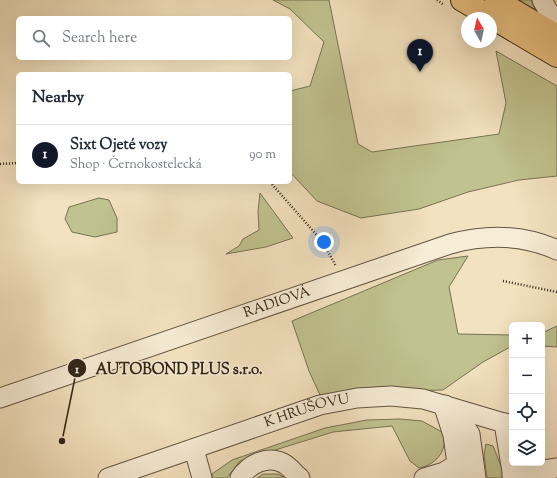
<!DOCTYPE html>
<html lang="en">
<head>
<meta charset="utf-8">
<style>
  body { margin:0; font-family:"Sorts Mill Goudy",serif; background:#f2f2f3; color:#1f2937 }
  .controls { position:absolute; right:12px; bottom:12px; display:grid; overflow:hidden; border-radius:6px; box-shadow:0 4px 16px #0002 }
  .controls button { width:36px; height:36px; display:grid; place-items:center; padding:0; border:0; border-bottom:1px solid #e0e1e3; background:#fff; color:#1f2937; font:20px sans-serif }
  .compass { position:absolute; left:461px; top:12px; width:36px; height:36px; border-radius:50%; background:#fff; box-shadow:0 4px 16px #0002; rotate:351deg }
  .you { position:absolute; left:324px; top:242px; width:14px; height:14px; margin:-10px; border:3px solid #fff; border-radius:50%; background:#1a73e8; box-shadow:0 0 0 6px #1a73e833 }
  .badge { display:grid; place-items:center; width:26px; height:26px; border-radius:50%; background:#111827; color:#fff; font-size:13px; font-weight:700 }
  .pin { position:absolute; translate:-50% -33px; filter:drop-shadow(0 1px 2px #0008) }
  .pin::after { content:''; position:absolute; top:21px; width:14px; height:12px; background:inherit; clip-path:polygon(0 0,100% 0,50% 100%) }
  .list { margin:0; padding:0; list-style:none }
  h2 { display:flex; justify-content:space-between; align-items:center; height:52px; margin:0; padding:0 16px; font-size:17px }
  h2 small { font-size:13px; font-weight:400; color:#747a83 }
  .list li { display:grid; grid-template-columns:26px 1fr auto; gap:12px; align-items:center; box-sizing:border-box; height:60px; padding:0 16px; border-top:1px solid #e0e1e3 }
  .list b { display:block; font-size:15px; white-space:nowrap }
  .list p { margin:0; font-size:13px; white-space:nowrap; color:#747a83 }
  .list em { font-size:13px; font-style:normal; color:#747a83 }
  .icon { flex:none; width:22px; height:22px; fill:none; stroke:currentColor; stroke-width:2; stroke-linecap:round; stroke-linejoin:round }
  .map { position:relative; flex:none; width:557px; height:478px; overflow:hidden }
  .search { position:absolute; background:#fff; box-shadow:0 4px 16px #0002; left:16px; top:16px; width:276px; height:44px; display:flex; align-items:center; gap:10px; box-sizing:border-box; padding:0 14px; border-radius:6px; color:#747a83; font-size:15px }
  .panel { position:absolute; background:#fff; box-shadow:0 4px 16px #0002; left:16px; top:72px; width:276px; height:112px; border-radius:6px }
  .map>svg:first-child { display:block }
  .green { fill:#c0c28f; stroke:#787354 }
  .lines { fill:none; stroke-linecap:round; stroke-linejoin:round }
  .minor-casing { stroke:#625442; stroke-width:21 }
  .major-casing { stroke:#312418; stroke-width:24 }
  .path { stroke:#312418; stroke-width:2.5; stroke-dasharray:1 2; stroke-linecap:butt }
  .minor { stroke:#f7ecd5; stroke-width:19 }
  .major { stroke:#eac180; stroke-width:22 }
  .labels { text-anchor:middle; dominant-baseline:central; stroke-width:3; stroke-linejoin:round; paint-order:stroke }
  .street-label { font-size:14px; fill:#312418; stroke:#f7ecd5 }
  .leader { fill:none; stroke:#312418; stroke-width:1.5 }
  .callout-dot { fill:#312418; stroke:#f7ecd5; stroke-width:1.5 }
  .mark-label { font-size:12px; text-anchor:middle; font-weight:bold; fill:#fff }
  .callout-label { font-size:15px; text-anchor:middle; font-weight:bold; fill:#312418; stroke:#f7ecd5; stroke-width:3; stroke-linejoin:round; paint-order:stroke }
</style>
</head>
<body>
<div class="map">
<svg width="557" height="478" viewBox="0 0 557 478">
  <rect width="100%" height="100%" fill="#f3e2bf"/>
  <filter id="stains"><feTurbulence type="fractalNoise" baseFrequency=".005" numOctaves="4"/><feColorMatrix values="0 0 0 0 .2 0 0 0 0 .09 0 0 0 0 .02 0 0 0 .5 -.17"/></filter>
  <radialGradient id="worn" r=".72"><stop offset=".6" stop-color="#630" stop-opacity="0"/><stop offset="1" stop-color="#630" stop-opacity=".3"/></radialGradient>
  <!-- green -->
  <g class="green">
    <polygon points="273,0 329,0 358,144 372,152 499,134 506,103 496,51 557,86 557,176 519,180 468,192 419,209 361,218 317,201 290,172 290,91 310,86 324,42 290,9"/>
    <polygon points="512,0 531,0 535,9 533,10"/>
    <polygon points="260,193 293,238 266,247 226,254 239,246 243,239 259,230 258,211"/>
    <polygon points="99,198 109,200 117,218 117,232 95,237 72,232 65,219 69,207"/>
    <polygon points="468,256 449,287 458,334 512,335 512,346 483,362 443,390 351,392 320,395 309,371 292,321 438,260"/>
    <polygon points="557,326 557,347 542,346 542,333"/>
    <path d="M400 419 422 421 442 432C443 436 445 442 444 445 442 458 430 466 419 468L410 461 392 426 333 432 240 461 227 478H212V474L232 460 325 428 367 420Z"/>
    <polygon points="486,444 493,446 506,478 487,478 484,455"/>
    <polygon points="263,474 278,474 285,478 257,478"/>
  </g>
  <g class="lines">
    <defs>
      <g id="minor">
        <polyline points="542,0 557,26"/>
        <path id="s1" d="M0 398 450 244C487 234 522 234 557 250"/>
        <polyline points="445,405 464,425 470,434 476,478"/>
        <polyline points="444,407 453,435 459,478"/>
        <polyline points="504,423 513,478"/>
        <polyline points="194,449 202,478"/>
        <polyline points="512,475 557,468"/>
        <path id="s2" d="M108 478 320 405 357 398 391 396 423 399 504 423 512 424"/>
        <path d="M240 478C249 464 267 455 283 463 289 466 295 474 300 478"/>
        <polyline points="424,478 444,472 466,459"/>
      </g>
      <g id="major">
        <polyline points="462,0 557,56"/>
        <polyline points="496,0 557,36"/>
      </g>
    </defs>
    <!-- minor casing -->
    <use href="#minor" class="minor-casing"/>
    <!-- major casing -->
    <use href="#major" class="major-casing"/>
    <!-- path -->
    <g class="path">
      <polyline points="437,0 444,5"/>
      <polyline points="0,164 18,163"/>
      <polyline points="270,182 322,241 336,266"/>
      <polyline points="503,281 557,292"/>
    </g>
    <!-- minor -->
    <use href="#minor" class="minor"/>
    <!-- major -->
    <use href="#major" class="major"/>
  </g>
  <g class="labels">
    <!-- street labels -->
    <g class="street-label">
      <text stroke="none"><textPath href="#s1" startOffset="293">RADIOVÁ</textPath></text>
      <text stroke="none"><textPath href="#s2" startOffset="210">K HRUŠOVU</textPath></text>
    </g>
  </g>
  <!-- callouts -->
  <path class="leader" d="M62 441L77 368"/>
  <g class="callout-dot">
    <circle cx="62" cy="441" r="4"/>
    <circle cx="77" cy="368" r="10"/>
  </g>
  <g class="mark-label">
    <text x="77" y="373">1</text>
  </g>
  <g class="callout-label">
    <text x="179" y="374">AUTOBOND PLUS s.r.o.</text>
  </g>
  <rect width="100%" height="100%" filter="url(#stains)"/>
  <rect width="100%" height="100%" fill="url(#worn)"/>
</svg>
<div class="controls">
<button>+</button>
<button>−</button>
<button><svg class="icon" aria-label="locate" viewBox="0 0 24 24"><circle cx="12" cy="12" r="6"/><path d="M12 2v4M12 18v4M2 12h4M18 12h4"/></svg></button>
<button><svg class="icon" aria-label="layers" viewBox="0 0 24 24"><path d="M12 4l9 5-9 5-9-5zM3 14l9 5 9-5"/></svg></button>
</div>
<svg class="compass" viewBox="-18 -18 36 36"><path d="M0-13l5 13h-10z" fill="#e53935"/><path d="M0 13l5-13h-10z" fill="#747a83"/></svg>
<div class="you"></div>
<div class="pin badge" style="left:420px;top:72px">1</div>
<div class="search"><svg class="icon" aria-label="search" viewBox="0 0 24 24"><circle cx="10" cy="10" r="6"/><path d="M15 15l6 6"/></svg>Search here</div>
<section class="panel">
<h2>Nearby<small></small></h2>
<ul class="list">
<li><span class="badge">1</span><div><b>Sixt Ojeté vozy</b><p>Shop · Černokostelecká</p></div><em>90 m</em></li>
</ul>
</section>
</div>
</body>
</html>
